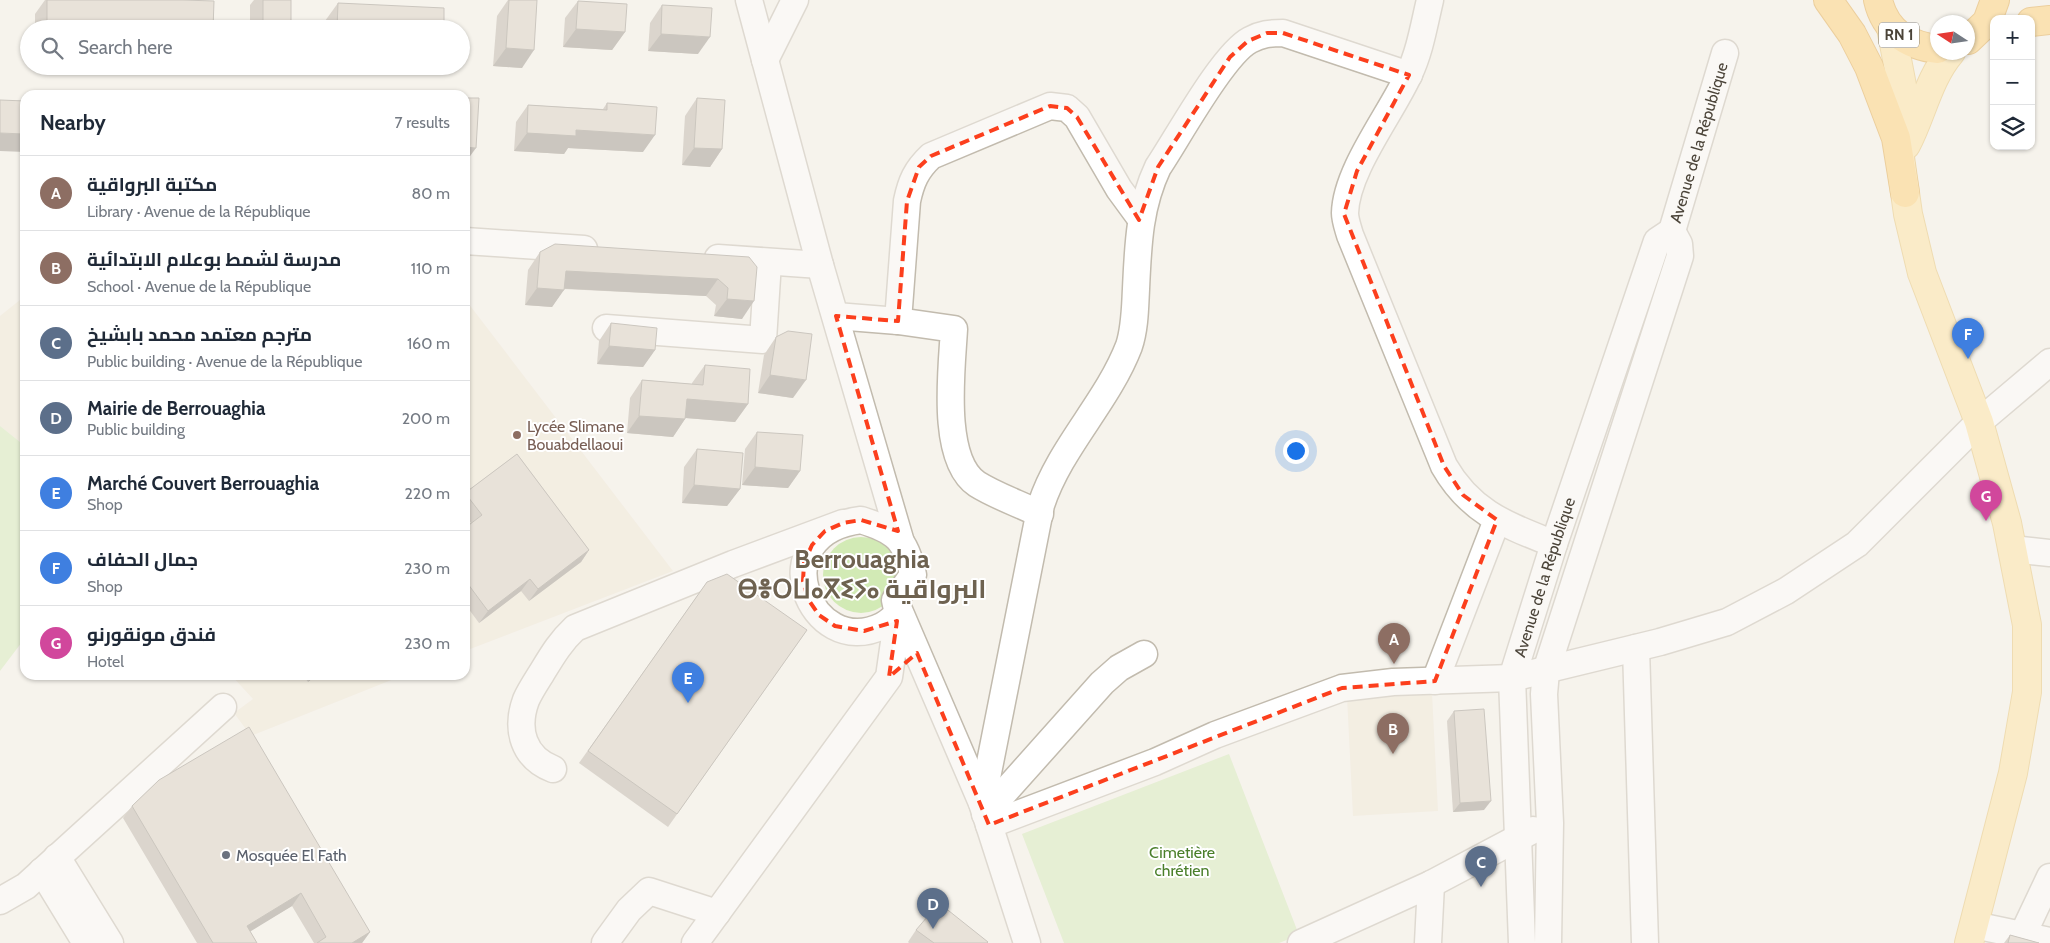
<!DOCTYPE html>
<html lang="en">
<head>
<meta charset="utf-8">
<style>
  body { margin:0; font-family:Cabin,Cairo,"Noto Sans Tifinagh",sans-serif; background:#f2f2f3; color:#1f2937 }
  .controls { position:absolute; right:15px; top:15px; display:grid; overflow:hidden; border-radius:10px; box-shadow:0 1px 4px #0004 }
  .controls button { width:45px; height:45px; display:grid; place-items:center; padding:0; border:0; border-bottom:1px solid #e0e1e3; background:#fff; color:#1f2937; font:25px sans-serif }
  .compass { position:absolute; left:1930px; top:15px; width:45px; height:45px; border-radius:50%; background:#fff; box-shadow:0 1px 4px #0004; rotate:282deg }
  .you { position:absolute; left:1295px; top:450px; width:18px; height:18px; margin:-12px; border:4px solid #fff; border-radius:50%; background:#1a73e8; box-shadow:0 0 0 8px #1a73e833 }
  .badge { display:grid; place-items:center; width:32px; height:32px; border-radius:50%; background:#fc3f1d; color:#fff; font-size:16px; font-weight:700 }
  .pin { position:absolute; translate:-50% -41px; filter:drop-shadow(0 1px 2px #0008) }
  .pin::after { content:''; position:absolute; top:26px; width:18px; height:15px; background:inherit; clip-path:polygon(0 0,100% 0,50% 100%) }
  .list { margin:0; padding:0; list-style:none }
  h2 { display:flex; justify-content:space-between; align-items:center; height:65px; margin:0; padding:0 20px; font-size:21px }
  h2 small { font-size:16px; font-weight:400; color:#747a83 }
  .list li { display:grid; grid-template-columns:32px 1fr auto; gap:15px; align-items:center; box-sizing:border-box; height:75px; padding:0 20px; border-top:1px solid #e0e1e3 }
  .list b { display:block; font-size:19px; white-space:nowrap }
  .list p { margin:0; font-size:16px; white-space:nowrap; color:#747a83 }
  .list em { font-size:16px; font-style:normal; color:#747a83 }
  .icon { flex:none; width:28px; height:28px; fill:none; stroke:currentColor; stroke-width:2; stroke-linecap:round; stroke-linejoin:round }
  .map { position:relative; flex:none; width:2050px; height:943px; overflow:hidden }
  .search { position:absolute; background:#fff; box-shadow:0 1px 4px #0004; left:20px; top:20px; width:450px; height:55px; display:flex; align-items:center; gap:12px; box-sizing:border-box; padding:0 18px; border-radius:28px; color:#747a83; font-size:19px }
  .panel { position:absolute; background:#fff; box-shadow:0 1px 4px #0004; left:20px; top:90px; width:450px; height:590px; border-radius:15px }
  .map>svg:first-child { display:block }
  .education { fill:#efe8d6 }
  .green { fill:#d2eab5 }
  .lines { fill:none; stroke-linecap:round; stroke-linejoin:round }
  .minor-casing { stroke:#c2bbae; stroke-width:29 }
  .major-casing { stroke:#e6c16a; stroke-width:30 }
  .highway-casing { stroke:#e0a43c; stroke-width:30 }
  .minor { stroke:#fff; stroke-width:26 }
  .major { stroke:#ffe39c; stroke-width:28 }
  .highway { stroke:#ffcf6e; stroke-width:28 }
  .wall { fill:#bab2a6 }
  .shaded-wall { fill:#979187 }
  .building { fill:#d8cfc1; stroke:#979187 }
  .marked { fill:none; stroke:#fc3f1d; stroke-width:4; stroke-dasharray:10 6; stroke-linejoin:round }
  .education-dot { fill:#8d6e63; stroke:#fff; stroke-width:2 }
  .worship-dot { fill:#6b7280; stroke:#fff; stroke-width:2 }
  .labels { text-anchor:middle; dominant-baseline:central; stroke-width:4; stroke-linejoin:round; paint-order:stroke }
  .shield { fill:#fff; stroke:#817c74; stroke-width:1 }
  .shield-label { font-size:15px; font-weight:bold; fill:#4b4439 }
  .street-label { font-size:16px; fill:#4b4439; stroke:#fff }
  .education-label { font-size:16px; fill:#785e54; stroke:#fff; text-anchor:start }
  .park-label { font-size:16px; fill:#4a7f2a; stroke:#fff }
  .worship-label { font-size:16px; fill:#5b616d; stroke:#fff; text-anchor:start }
  .town-label { font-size:26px; font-weight:bold; fill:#6e6250; stroke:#fff }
</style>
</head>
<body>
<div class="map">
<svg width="2050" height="943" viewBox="0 0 2050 943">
  <rect width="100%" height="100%" fill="#f6f3ec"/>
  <!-- education -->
  <g class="education">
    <polygon points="25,296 25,446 0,426 0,316"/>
    <polygon points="465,299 673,571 465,651"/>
    <polygon points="231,675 404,675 251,736 234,713 253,699"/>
    <polygon points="1432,693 1438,811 1353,816 1347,697"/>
  </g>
  <!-- green -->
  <g class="green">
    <polygon points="0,426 25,446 25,638 0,671"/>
    <circle cx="861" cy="575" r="38"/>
    <polygon points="1229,754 1299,935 1279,943 1064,943 1022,834"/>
  </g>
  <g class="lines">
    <defs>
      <g id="minor">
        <polyline points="749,0 820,265 900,539"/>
        <path d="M1430 0C1424 25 1420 51 1409 74 1391 114 1346 170 1345 213 1345 220 1348 228 1350 235L1444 466C1471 513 1507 525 1554 544"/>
        <polyline points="765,60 795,0"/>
        <polyline points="465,241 584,249"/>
        <polyline points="718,258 820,265"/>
        <polyline points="836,316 898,321"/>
        <polyline points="606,328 763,340 768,262"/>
        <path d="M1040 514C1020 504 996 496 977 484 940 459 952 367 954 329L898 321 907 201C911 182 916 170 931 156L1050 106 1067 108 1077 117 1119 189 1141 219"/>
        <path d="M861 520C896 531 906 539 913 575L895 600 898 614C893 618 888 623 882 626 810 661 759 533 861 520Z"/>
        <polyline points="2012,549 2050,553"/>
        <polyline points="899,610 982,803 1027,943"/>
        <polyline points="1636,648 1645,943"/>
        <polyline points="1435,681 1497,520"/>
        <path d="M553 769C524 758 515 730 526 700 530 691 536 682 541 674 552 656 560 642 575 628L733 564 843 523"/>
        <path d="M982 803 1041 505C1060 447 1107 403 1129 346 1135 328 1135 308 1136 289 1138 246 1139 207 1158 167 1177 139 1223 54 1250 40 1261 34 1270 33 1283 33L1409 75"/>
        <polyline points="985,814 1102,683 1119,668 1144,654"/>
        <polyline points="989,825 1155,762 1215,735 1342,688 1393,682 1512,678 1660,642 1727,622 1786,591 1857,544 1979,422 2050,362"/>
        <polyline points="57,857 110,943"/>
        <polyline points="42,871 86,943"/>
        <polyline points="0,901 26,886 223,707"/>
        <polyline points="1974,925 2050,941"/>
        <polyline points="2023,934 2050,877"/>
        <polyline points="605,943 629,910 649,891 717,913"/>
        <polyline points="695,943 889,677 898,614"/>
        <polyline points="1301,943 1431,884 1533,830"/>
        <polyline points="1428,943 1431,884"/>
        <path id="s1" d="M1522 943 1512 678 1554 544 1657 241 1672 231 1725 53"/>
        <polyline points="1548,943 1550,823 1544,694 1546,671 1680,256 1679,244 1672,231"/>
      </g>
      <g id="major">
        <polyline points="1891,28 1903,91 1900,157 1908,214 1922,273 1979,422 2007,523 2027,625 2027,692 2013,773 1969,943"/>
        <path d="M1906 145C1922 115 1928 79 1951 52"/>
      </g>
      <g id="highway">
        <polyline points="1828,0 1852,34 1869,67 1896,138 1905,193"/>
        <path d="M1878 0C1885 31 1908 46 1938 49"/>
        <polyline points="2031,22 2050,20"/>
        <polyline points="1968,40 1987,22 1995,0"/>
      </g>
    </defs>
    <!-- minor casing -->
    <use href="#minor" class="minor-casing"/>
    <!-- major casing -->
    <use href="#major" class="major-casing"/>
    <!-- highway casing -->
    <use href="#highway" class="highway-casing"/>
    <!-- minor -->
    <use href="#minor" class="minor"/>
    <!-- major -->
    <use href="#major" class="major"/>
    <!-- highway -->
    <use href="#highway" class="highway"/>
  </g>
  <!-- wall -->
  <g class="wall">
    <polygon points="45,0 183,0 213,29 35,29 35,14"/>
    <polygon points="254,0 291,0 291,29 250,29 250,5"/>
    <polygon points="508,0 532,0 522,68 493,66 497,16"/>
    <polygon points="578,1 625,32 612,50 563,47 565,18"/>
    <polygon points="338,3 444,29 325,29 325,21"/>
    <polygon points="662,5 698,54 648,51 650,23"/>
    <polygon points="697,98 722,149 710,167 682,165 685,116"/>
    <polygon points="607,103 643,152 568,148 564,154 514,151 516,122 528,105 603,109"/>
    <polygon points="540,252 749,257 742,319 714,316 716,305 706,296 564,289 552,307 525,305 528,270"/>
    <polygon points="611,323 655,350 643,367 597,364 599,341"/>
    <polygon points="776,337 793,398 758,393 764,355"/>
    <polygon points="705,365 748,404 735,422 685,418 685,419 673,437 627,433 630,398 642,380 692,384 692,383"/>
    <polygon points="757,432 800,471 788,488 742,485 745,449"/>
    <polygon points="697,449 740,489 727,506 682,503 684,467"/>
    <polygon points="517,454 589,550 581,562 529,601 521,591 479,623 465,604 465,528 471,523 465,515 465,493"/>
    <polygon points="707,582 807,630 668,827 579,763"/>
    <polygon points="303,675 316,675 308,682"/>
    <polygon points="1454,711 1484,810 1453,812 1447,721"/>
    <polygon points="159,780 370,932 362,943 314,943 292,906 250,931 257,943 197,943 123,818 132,806"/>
    <polygon points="916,930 987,943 909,943 908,942"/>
    <polygon points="2010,935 2039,943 2004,943"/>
  </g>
  <!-- shaded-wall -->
  <g class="shaded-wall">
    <polygon points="576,29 625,32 612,50 563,47"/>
    <polygon points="661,34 710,37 698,54 648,51"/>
    <polygon points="506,48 534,50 522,68 493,66"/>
    <polygon points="576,130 655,135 643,152 568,148 564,154 514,151 527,133"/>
    <polygon points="0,133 25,134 25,152 0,151"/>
    <polygon points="465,147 476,148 465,163"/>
    <polygon points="694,148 722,149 710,167 682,165"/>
    <polygon points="566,271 718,279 706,296 553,288"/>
    <polygon points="537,288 564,290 552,307 525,305"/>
    <polygon points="727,299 754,301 742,319 714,316"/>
    <polygon points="609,346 655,350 643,367 597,364"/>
    <polygon points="770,375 806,380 793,398 758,393"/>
    <polygon points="687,399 748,404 735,422 674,417"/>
    <polygon points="639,416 685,419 673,437 627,433"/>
    <polygon points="755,467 800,471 788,488 742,485"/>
    <polygon points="694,485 740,489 727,506 682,503"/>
    <polygon points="589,550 581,562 529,601 538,589"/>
    <polygon points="530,579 521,591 479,623 488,611"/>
    <polygon points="312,675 316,675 308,682"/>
    <polygon points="1491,801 1484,810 1453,812 1460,803"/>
    <polygon points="301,893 292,906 238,939 247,926"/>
    <polygon points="370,932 362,943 352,943"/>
  </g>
  <!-- building -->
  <g class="building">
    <polygon points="47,0 183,0 214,1 213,29 47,29"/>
    <rect x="263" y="0" width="28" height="29"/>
    <polygon points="509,0 537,0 534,50 506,48"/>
    <polygon points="578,1 627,4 625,32 576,29"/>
    <polygon points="338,3 444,8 444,29 337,29"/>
    <polygon points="662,5 712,8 710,37 661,34"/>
    <polygon points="169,94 169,95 142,95"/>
    <polygon points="465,98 479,98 476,148 465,147"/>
    <polygon points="697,98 725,100 722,149 694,148"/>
    <polygon points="0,100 25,101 25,134 0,133"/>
    <polygon points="607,103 657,107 655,135 576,130 576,136 527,133 528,105 607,110"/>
    <polygon points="555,244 749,257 757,267 754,301 727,299 728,288 718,279 566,271 564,290 537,288 540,252"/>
    <polygon points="611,323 657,328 655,350 609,346"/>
    <polygon points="788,331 812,334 806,380 770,375 776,337"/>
    <polygon points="705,365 750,369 748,404 687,399 685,419 639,416 642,380 703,385"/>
    <polygon points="757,432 803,435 800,471 755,467"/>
    <polygon points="697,449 743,453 740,489 694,485"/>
    <polygon points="517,454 589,550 538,589 530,579 488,611 465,580 465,528 482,515 465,493"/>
    <polygon points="727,574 807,630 677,814 588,751 707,582"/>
    <polygon points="1484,709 1491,801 1460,803 1454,711"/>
    <polygon points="249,727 370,932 352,943 317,943 326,937 301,893 247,926 257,943 213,943 132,806 159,780"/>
    <polygon points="939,903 988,942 987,943 934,943 916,930"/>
    <polygon points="2010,935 2039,943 2008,943"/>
  </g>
  <!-- marked area -->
  <path d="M0 0H2050V943H0ZM1267 33H1283L1409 75 1357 171 1344 214 1444 466 1463 495 1497 520 1435 681 1342 688 989 825 917 653 889 677 897 621 864 631 835 626 819 615 808 599 803 581 804 563 812 545 825 531 843 523 861 520 898 531 836 316 898 321 907 201 919 167 931 156 1050 106 1067 108 1077 117 1139 220 1158 167 1230 57 1248 41Z" fill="#f6f3ec" fill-opacity=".55" fill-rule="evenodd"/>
  <path class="marked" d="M1267 33H1283L1409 75 1357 171 1344 214 1444 466 1463 495 1497 520 1435 681 1342 688 989 825 917 653 889 677 897 621 864 631 835 626 819 615 808 599 803 581 804 563 812 545 825 531 843 523 861 520 898 531 836 316 898 321 907 201 919 167 931 156 1050 106 1067 108 1077 117 1139 220 1158 167 1230 57 1248 41Z"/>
  <!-- markers -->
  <circle class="education-dot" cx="517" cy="435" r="5"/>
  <circle class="worship-dot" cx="226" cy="855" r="5"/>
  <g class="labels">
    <!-- shield labels -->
    <rect class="shield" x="1879" y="22.5" width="40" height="25" rx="4"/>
    <g class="shield-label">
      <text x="1899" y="35">RN 1</text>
    </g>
    <!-- street labels -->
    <g class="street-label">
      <text stroke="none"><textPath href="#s1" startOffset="836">Avenue de la République</textPath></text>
      <text stroke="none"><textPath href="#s1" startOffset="371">Avenue de la République</textPath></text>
    </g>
    <!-- education labels -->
    <g class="education-label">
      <text x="527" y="426">Lycée Slimane<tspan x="527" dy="18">Bouabdellaoui</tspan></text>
    </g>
    <!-- park labels -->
    <g class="park-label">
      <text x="1182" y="852">Cimetière<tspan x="1182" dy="18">chrétien</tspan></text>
    </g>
    <!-- worship labels -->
    <g class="worship-label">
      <text x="236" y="855">Mosquée El Fath</text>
    </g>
    <!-- town labels -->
    <g class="town-label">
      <text x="862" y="559">Berrouaghia<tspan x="862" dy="30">ⴱⴻⵔⵡⴰⴳⵉⵢⴰ البرواقية</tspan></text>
    </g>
  </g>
</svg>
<div class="controls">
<button>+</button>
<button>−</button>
<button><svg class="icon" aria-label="layers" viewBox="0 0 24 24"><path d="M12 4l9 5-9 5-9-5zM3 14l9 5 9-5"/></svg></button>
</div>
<svg class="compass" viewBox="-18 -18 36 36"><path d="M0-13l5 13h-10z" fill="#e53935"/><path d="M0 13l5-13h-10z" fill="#747a83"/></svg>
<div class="you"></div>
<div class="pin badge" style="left:1394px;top:664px;background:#8d6e63">A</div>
<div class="pin badge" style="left:1393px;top:754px;background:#8d6e63">B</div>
<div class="pin badge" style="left:1481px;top:887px;background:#5c6f8a">C</div>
<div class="pin badge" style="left:933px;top:929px;background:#5c6f8a">D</div>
<div class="pin badge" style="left:688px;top:703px;background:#3f7fe0">E</div>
<div class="pin badge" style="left:1968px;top:359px;background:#3f7fe0">F</div>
<div class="pin badge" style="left:1986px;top:521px;background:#d1479c">G</div>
<div class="search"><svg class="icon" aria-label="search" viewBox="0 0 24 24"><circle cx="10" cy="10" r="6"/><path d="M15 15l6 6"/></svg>Search here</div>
<section class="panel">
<h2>Nearby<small>7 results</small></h2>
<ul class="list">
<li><span class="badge" style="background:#8d6e63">A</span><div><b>مكتبة البرواقية</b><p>Library · Avenue de la République</p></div><em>80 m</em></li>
<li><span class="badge" style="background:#8d6e63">B</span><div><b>مدرسة لشمط بوعلام الابتدائية</b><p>School · Avenue de la République</p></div><em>110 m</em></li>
<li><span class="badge" style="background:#5c6f8a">C</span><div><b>مترجم معتمد محمد بابشيخ</b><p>Public building · Avenue de la République</p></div><em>160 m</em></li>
<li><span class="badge" style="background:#5c6f8a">D</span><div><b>Mairie de Berrouaghia</b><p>Public building</p></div><em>200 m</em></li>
<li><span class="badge" style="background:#3f7fe0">E</span><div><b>Marché Couvert Berrouaghia</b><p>Shop</p></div><em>220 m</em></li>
<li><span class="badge" style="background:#3f7fe0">F</span><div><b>جمال الحفاف</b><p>Shop</p></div><em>230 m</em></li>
<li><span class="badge" style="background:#d1479c">G</span><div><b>فندق مونقورنو</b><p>Hotel</p></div><em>230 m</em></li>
</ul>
</section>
</div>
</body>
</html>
